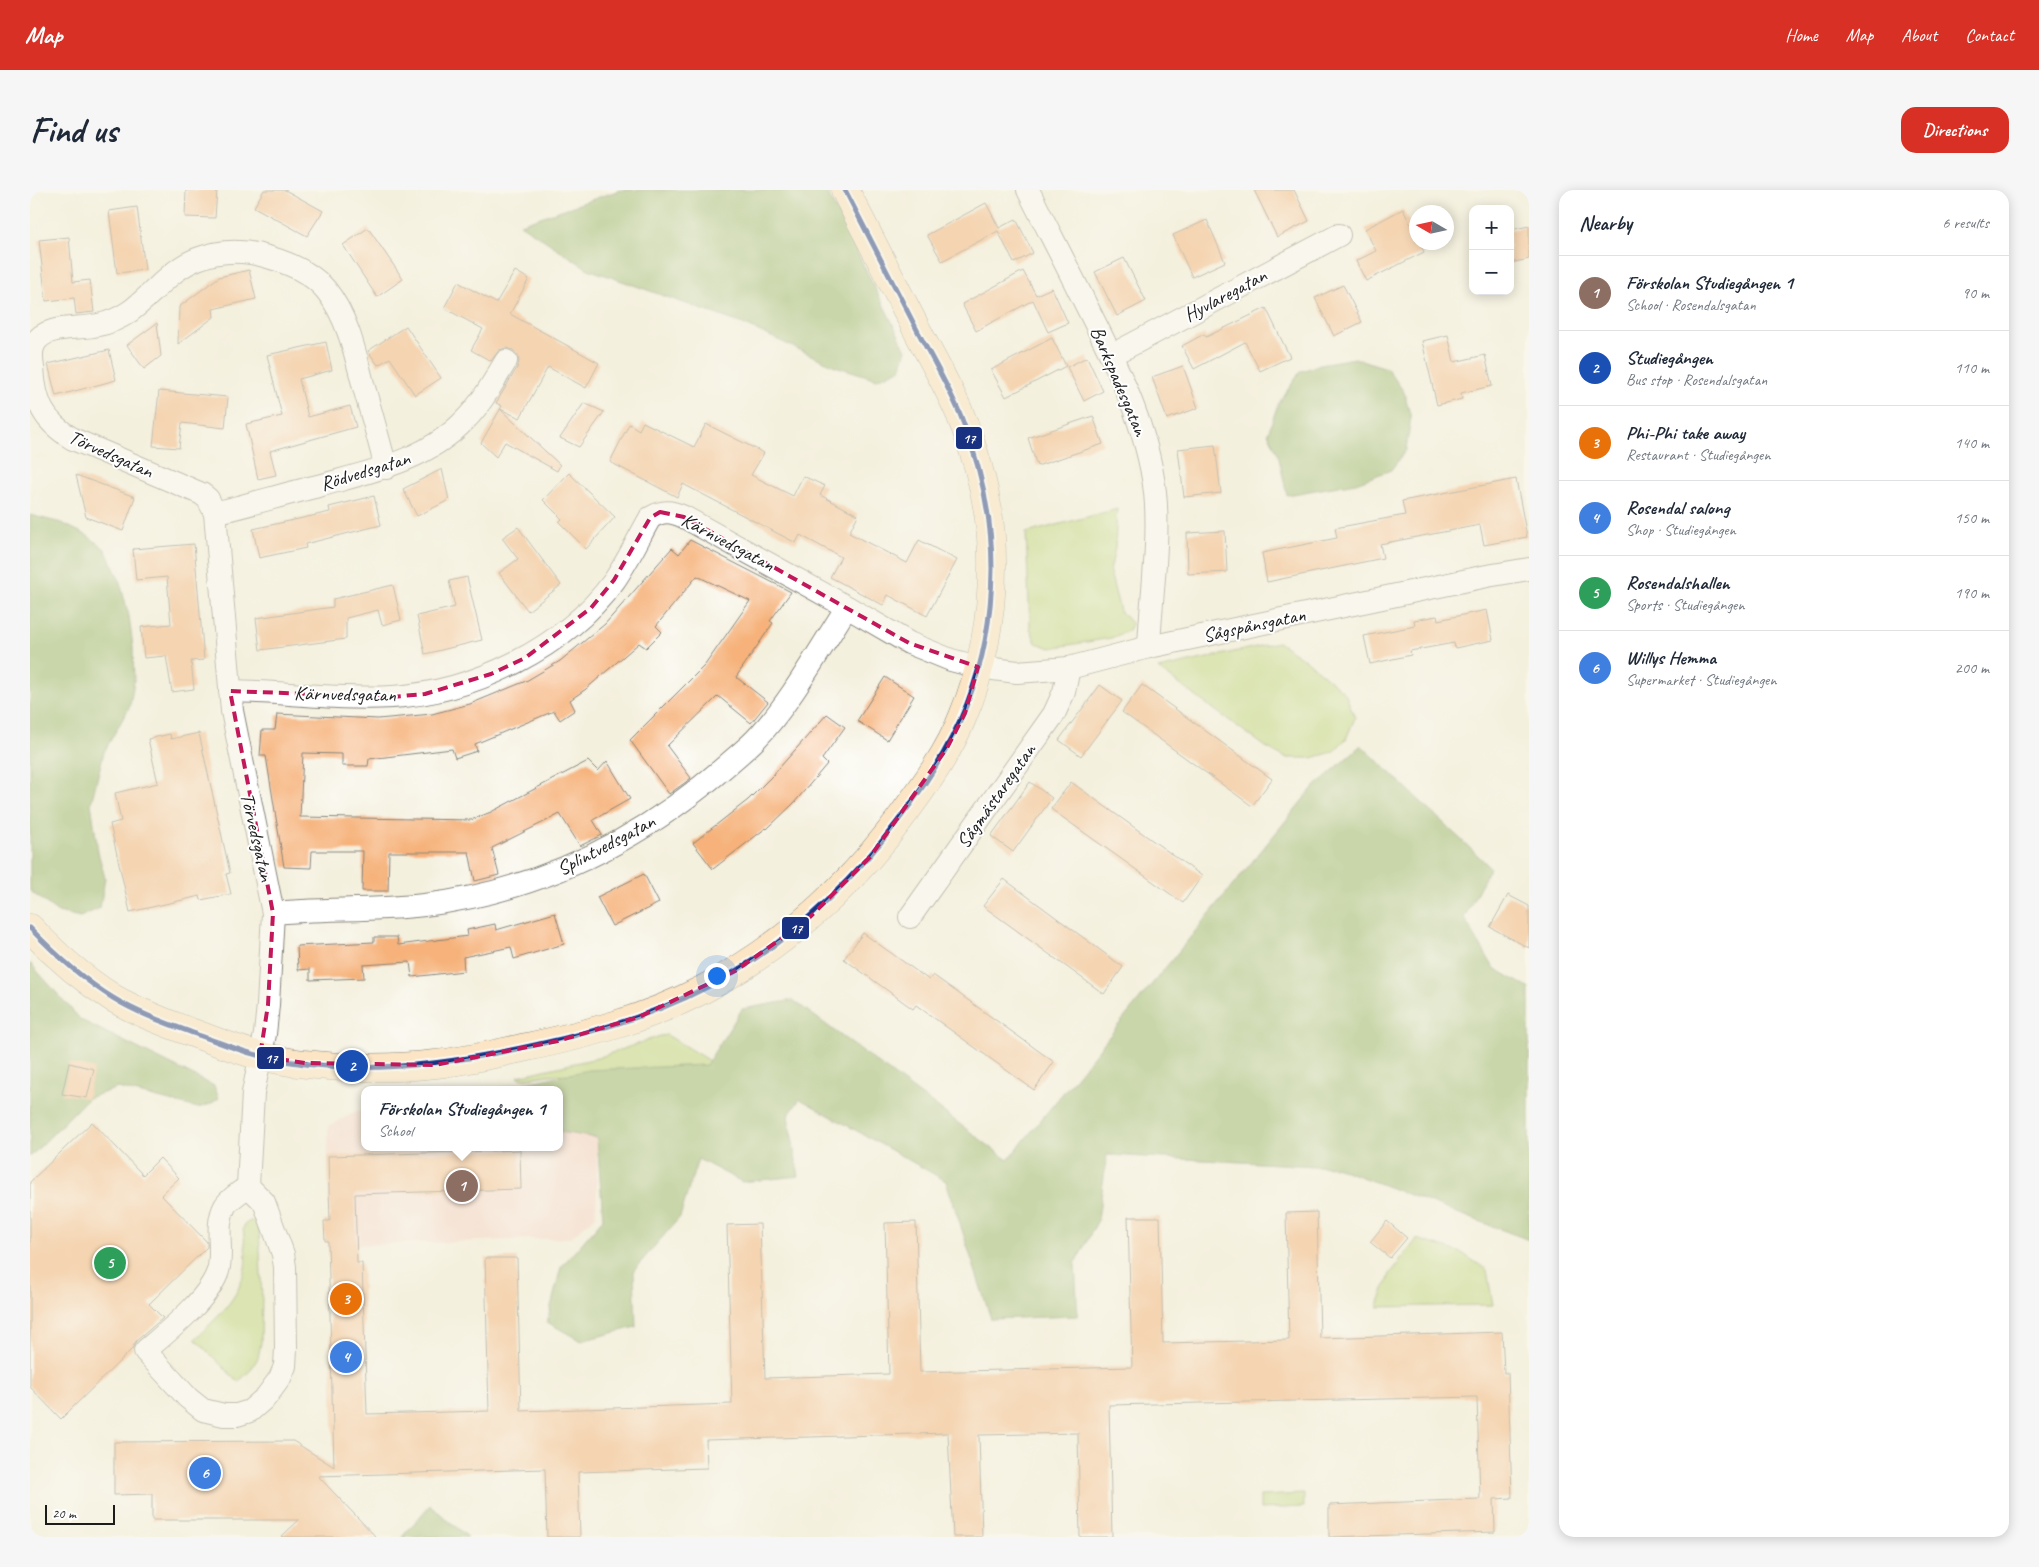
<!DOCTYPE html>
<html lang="en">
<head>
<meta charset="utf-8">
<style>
  body { margin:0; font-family:Caveat,sans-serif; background:#f6f6f7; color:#1f2937 }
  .controls { position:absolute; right:15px; top:15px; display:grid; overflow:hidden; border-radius:10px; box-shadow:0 2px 12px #0003 }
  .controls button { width:45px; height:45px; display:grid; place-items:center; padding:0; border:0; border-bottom:1px solid #e0e1e3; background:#fff; color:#1f2937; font:25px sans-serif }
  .compass { position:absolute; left:1379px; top:15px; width:45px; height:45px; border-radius:50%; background:#fff; box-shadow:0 2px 12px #0003; rotate:279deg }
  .scale { position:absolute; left:15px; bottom:12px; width:70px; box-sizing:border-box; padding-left:5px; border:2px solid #1c1c1c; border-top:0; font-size:14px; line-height:18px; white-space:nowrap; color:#1c1c1c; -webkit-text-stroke:4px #fff; paint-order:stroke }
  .you { position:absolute; left:686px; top:785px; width:18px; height:18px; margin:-12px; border:4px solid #fff; border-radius:50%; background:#1a73e8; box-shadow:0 0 0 8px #1a73e833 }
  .badge { display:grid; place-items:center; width:32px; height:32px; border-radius:50%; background:#d93025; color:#fff; font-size:16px; font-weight:700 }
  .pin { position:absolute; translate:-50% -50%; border:2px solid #fff; box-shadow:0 1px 5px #0006 }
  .popup { position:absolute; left:331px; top:896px; width:202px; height:65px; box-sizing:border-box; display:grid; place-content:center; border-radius:10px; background:#fff; filter:drop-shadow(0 1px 4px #0005); font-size:16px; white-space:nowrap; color:#747a83 }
  .popup b { font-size:19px; color:#1f2937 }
  .popup::after { content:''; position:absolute; left:50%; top:100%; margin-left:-10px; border:10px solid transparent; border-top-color:#fff }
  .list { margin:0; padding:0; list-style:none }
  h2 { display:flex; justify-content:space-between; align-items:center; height:65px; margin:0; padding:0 20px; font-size:21px }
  h2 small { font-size:16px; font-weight:400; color:#747a83 }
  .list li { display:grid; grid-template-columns:32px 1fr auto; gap:15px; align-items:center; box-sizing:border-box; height:75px; padding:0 20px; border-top:1px solid #e0e1e3 }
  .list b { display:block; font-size:19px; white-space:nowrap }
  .list p { margin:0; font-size:16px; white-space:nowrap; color:#747a83 }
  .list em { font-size:16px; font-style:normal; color:#747a83 }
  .map { position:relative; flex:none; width:1499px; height:1347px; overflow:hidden; border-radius:15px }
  header { display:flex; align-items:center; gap:30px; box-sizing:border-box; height:70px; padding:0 25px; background:#d93025; color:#fff }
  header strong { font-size:24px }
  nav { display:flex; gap:28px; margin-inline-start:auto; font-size:18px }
  .intro { display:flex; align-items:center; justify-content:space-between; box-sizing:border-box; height:120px; padding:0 30px }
  h1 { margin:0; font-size:35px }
  .button { padding:12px 22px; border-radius:15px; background:#d93025; color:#fff; font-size:18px; font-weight:700 }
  main { display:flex; gap:30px; padding:0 30px }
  aside { flex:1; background:#fff; border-radius:15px; box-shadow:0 2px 12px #0003 }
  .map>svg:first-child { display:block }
  .built { fill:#f7d1c6 }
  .green { fill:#bcd57b; stroke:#6c784c }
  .forest { fill:#95b66b; stroke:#586944 }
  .building { fill:#f6b27a }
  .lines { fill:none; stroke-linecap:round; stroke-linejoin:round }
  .street-casing { stroke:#88867d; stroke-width:24 }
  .secondary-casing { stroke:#88867d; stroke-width:29 }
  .street { stroke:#fff; stroke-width:22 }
  .secondary { stroke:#fce5c4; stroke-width:28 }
  .bus-1-casing { stroke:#fff; stroke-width:9 }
  .bus-1 { stroke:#183181; stroke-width:5 }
  .marked { fill:none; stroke:#c2185b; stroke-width:4; stroke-dasharray:10 6; stroke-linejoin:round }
  .labels { text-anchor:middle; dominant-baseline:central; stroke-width:4; stroke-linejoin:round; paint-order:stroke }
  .street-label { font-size:20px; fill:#1c1c1c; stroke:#fff }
  .line-badge { stroke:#fff; stroke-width:2 }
  .badge-label { font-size:14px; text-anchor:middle; font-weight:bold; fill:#fff }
</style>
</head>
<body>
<header>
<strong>Map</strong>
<nav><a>Home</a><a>Map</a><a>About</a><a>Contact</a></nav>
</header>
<div class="intro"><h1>Find us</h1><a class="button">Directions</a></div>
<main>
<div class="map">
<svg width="1499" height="1347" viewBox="0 0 1499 1347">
  <rect width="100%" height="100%" fill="#fff"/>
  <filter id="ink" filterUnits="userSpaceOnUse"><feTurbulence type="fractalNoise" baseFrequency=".02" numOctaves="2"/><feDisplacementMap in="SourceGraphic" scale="10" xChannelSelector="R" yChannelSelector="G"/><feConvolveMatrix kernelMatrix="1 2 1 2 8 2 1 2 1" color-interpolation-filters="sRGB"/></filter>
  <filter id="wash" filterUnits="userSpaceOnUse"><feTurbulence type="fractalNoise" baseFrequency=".0096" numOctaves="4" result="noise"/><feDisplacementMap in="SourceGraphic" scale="20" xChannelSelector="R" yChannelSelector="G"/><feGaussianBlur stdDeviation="1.12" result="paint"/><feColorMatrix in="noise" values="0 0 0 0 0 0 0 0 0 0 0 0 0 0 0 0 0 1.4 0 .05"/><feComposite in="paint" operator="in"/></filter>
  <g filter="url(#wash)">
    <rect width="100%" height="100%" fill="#f4f0de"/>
    <!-- built -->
    <polygon class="built" points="327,921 334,922 334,957 530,957 530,940 567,946 566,1026 540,1048 299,1056 298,936"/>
    <!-- green -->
    <g class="green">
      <polygon points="1087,319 1085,358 1080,382 1090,421 1102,434 1098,441 1081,448 1021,458 1006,453 1000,438 996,343"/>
      <polygon points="1248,452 1276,470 1315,503 1325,528 1316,549 1303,562 1282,568 1256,568 1236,557 1128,479"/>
      <polygon points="637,845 730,902 563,883 518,885 492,889 488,886 567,868 630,846"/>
      <path d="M220 1031H225L229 1036 232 1109 231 1153 228 1168 220 1181 208 1192 165 1149C187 1127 210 1109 215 1077 217 1065 214 1050 213 1038L215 1034Z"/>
      <polygon points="1387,1049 1432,1063 1457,1080 1463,1115 1347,1117 1360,1084"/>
      <polygon points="1274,1304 1274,1317 1230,1319 1230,1306"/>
    </g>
    <!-- forest -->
    <g class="forest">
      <polygon points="590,0 796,0 876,160 870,179 847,189 805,176 713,134 558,79 490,34"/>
      <polygon points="1325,168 1357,178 1374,202 1381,228 1376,260 1361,280 1326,293 1257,305 1248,264 1238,243 1248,214 1270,182 1290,174"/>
      <polygon points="0,325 32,333 58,346 75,359 89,389 99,426 103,457 104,491 100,516 74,562 61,613 68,662 75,688 70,718 50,727 28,722 0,701"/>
      <polygon points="1331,555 1460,677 1434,728 1464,778 1499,798 1499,1050 1305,977 1077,965 1068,1030 1045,1074 1048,1126 961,1129 916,991 770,909 758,926 769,986 712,992 668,969 650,1027 604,1080 606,1137 551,1151 517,1132 531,1077 573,1029 567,948 530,942 530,900 462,900 559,880 676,875 712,819 763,810 978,970 1280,601"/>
      <polygon points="0,773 51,830 184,896 189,908 181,914 168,918 88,898 58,908 0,967"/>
      <polygon points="400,1315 438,1347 372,1347"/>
    </g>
    <g id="blocks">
      <!-- building -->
      <g class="building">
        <polygon points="156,0 187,0 185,28 155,27"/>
        <polygon points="234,0 255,0 293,21 277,46 224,17"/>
        <polygon points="1224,0 1264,0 1279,31 1247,47"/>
        <polygon points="956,13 969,38 986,29 1003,63 984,73 968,41 912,71 897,45"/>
        <polygon points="107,17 115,80 87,83 79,21"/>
        <polygon points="1373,19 1386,47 1386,52 1389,52 1394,62 1336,91 1326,71 1346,61 1335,39"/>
        <polygon points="1177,30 1195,72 1162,87 1143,45"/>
        <polygon points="1499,36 1499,69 1480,73 1480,40"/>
        <polygon points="338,38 373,89 347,107 313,55"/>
        <polygon points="39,47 43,92 60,90 64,122 46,124 44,108 16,111 9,50"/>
        <polygon points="1094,68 1116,111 1087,126 1065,82"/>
        <polygon points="219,80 226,109 183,119 184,127 148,154 149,117 189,87"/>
        <polygon points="485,81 499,89 480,124 569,173 556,198 518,177 490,228 470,219 530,275 527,281 475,252 466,267 451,253 472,216 466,213 487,178 489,172 488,165 483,160 476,158 469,160 461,171 441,160 453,139 414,118 428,92 466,113"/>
        <polygon points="993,81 1006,105 1022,98 1038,133 1018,142 1003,110 946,141 932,114"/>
        <polygon points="1313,95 1332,132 1304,146 1285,108"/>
        <polygon points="1236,118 1260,167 1230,181 1215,152 1164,179 1152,156 1174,144 1176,147"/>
        <polygon points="127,133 131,166 114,179 97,155"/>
        <polygon points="376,136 411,188 385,205 360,168 348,175 338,161"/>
        <polygon points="1418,145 1424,172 1455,165 1462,196 1431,203 1432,209 1407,215 1392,151"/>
        <polygon points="1022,148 1036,176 976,207 961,180"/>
        <polygon points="296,152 302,180 269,189 278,227 320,216 326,237 240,261 246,285 228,289 216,234 252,226 237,165"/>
        <polygon points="79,160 86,190 26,206 18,174"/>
        <polygon points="1057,167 1073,201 1054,211 1037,177"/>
        <polygon points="1153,176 1168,218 1137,229 1122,187"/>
        <polygon points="129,201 198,207 195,238 152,233 149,258 123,256"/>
        <polygon points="554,213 574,222 549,257 530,248"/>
        <polygon points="1063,226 1073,254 1007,276 998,248"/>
        <polygon points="613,232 664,257 676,234 734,263 721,285 763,306 773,286 795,296 790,305 828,325 819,343 877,373 889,350 927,370 897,426 858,405 853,415 800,387 811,367 770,345 766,353 653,294 647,307 580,272 599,234 609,240"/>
        <polygon points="1185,255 1191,303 1154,307 1148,259"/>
        <polygon points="412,279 419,310 387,326 373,299"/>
        <polygon points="539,283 585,327 556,359 529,332 532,329 513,310"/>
        <polygon points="46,285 105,307 93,341 56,327"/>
        <polygon points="1486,289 1497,347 1454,355 1450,335 1350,354 1353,368 1237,392 1232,363 1307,348 1305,338 1375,325 1372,311"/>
        <polygon points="344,306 351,335 275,354 276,358 229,368 223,339 300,322 299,317"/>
        <polygon points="488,337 531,395 498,421 469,383 488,369 472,348"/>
        <polygon points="1195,341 1197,382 1158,384 1157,343"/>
        <polygon points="660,350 761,402 740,431 743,433 706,487 738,512 721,533 688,506 637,556 661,588 656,592 639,604 600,550 675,475 720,411 667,386 626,436 632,442 616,458 609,453 556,499 540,510 545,520 530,530 524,521 445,554 447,561 425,568 422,559 339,569 338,576 312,576 312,564 273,563 270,627 441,630 461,622 558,571 568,581 577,571 600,609 563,630 572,645 550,656 530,624 462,658 469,685 445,691 439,662 359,662 358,701 332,701 333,661 282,661 281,678 254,677 236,566 230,566 232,540 245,540 247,524 348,529 402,524 440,514 496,491 530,471 575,434 642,358 649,364"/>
        <polygon points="164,354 174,470 161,471 164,499 142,502 136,466 114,468 111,437 141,434 137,387 106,390 103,359"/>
        <polygon points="437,387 452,450 395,464 387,426 425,417 419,391"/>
        <polygon points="363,395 371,430 352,435 348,420 316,428 316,449 230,460 226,428 303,417 303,409"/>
        <polygon points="1457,420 1463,450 1425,458 1424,453 1380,461 1381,465 1340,474 1334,446 1385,436 1384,430 1407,426 1408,430"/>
        <polygon points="855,487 884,506 857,550 827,531"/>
        <polygon points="1070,495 1092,511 1051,566 1029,550"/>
        <polygon points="1112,495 1242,589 1222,616 1092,522"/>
        <polygon points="797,524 815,537 792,569 797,574 764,613 737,639 736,638 683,679 663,653 718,610 742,586"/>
        <polygon points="169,543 200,683 196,684 201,704 171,710 170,706 100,722 80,634 91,631 85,603 128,593 118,549 140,544 141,549"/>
        <polygon points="1000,592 1022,608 983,662 961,646"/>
        <polygon points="1041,592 1172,686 1153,713 1021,619"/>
        <polygon points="614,684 629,713 582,736 567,707"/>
        <polygon points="974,689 1093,777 1074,804 953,716"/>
        <polygon points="1478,705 1499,716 1499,758 1460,737"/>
        <polygon points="525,723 534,754 484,769 481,757 433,767 434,781 382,787 380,772 333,775 334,788 280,790 280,779 268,780 267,756 344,752 344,747 367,747 368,755 438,746 437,740 465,734 466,740"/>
        <polygon points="833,743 899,790 903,785 1024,872 1004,900 886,815 883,819 814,769"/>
        <polygon points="39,873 64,879 57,908 32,904"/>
        <polygon points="62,932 113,985 130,968 149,988 131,1005 177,1052 177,1057 119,1114 133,1128 106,1151 102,1159 31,1229 0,1197 0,992"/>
        <polygon points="490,960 491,999 325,1004 327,1073 332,1073 337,1224 459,1221 455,1068 487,1068 491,1221 702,1214 697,1035 730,1034 735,1188 859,1184 855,1033 886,1032 890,1182 1102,1177 1098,1027 1130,1027 1133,1153 1259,1150 1256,1023 1287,1022 1290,1148 1472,1142 1474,1183 1478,1183 1482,1308 1464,1309 1465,1342 1299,1347 1299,1315 1450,1309 1447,1207 1079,1215 1082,1347 1050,1347 1048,1243 949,1245 952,1347 923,1347 918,1243 676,1250 677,1278 548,1282 550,1347 517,1347 515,1279 288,1286 346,1347 251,1347 269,1330 122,1330 122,1304 84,1305 84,1252 263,1251 304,1277 298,1051 295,1051 294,1031 300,1031 298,966"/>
        <polygon points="1357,1031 1377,1048 1360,1068 1340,1052"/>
      </g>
    </g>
  </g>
  <g filter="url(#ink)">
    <use href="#blocks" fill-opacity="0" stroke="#88867d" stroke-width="1"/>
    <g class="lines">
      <defs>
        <g id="street">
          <path d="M998 0C1017 38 1037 76 1056 115 1086 174 1117 235 1125 302 1130 351 1121 407 1119 457"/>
          <polyline points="1082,165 1309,45"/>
          <path d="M185 323C221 314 256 304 292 295 343 281 397 270 435 230 452 213 463 192 476 171"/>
          <path d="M200 501C254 502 308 510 362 507 445 502 535 458 584 391 598 371 608 349 620 328 633 320 641 321 654 327L817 417 879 453 921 470 948 477 987 482 1039 478 1119 457 1457 386 1499 379"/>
          <path d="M243 723C293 718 344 721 394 715 509 701 610 651 697 575 706 567 716 559 725 550 759 515 790 459 817 417"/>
          <polyline points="880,727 1024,524 1034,502 1039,478"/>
          <path d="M218 996 234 1012 253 1064 255 1077 256 1158 255 1176 250 1188 236 1207 220 1221 207 1225H194L173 1220 158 1208 115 1161C137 1142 179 1109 188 1081 194 1061 184 1036 195 1016 199 1009 211 1002 218 996L223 903 235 844 238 815 243 723 202 521 185 323 178 309 172 304 43 249C13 231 5 213 3 178 2 170 0 161 5 153 16 134 49 140 68 135 79 133 90 128 99 122 123 105 139 80 167 69 190 60 215 60 238 67 259 73 281 82 296 100 317 126 325 162 333 194 341 222 349 250 356 278"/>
        </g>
        <path id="secondary" d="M0 738C24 764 53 789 83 808 107 822 134 832 160 842 183 850 207 860 231 866 281 879 355 880 406 874 437 871 467 863 497 857 558 844 616 829 672 800 752 758 819 698 872 626 895 595 919 562 933 526 952 481 962 427 962 378 963 325 950 273 930 224 918 196 902 169 888 142 863 94 839 47 815 0"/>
      </defs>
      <!-- street casing -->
      <use href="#street" class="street-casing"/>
      <!-- secondary casing -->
      <use href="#secondary" class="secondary-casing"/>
      <!-- street -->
      <use href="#street" class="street"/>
      <!-- secondary -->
      <use href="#secondary" class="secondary"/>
      <defs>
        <path id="bus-1" d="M0 738C25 764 52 789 83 808 109 824 139 834 168 845 189 852 209 861 231 866 322 888 415 875 505 855 574 840 640 820 701 784 766 745 821 692 867 632 928 554 961 479 962 379 962 325 950 273 930 224 917 193 899 164 884 134 861 90 838 45 815 0"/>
      </defs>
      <!-- bus-1 casing -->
      <use href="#bus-1" class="bus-1-casing"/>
      <!-- bus-1 -->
      <use href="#bus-1" class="bus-1"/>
    </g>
  </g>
  <!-- marked area -->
  <path d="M0 0H1499V1347H0ZM630 322 654 327 879 453 948 477 935 523 917 558 840 667 775 732 705 781 609 827 528 851 405 875 275 873 230 866 238 815 243 723 200 501 361 507 395 504 461 484 495 468 561 418 584 390 620 328Z" fill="#f4f0de" fill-opacity=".55" fill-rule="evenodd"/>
  <path class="marked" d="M630 322 654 327 879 453 948 477 935 523 917 558 840 667 775 732 705 781 609 827 528 851 405 875 275 873 230 866 238 815 243 723 200 501 361 507 395 504 461 484 495 468 561 418 584 390 620 328Z"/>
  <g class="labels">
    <!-- street labels -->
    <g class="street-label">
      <text transform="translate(1195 105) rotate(-28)">Hyvlaregatan</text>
      <text transform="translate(1089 191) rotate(67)">Barkspadesgatan</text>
      <text transform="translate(81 264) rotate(24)">Törvedsgatan</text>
      <text transform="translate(335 281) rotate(-17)">Rödvedsgatan</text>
      <text transform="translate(698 352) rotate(28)">Kärnvedsgatan</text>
      <text transform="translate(1224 435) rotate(-12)">Sågspånsgatan</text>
      <text transform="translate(315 504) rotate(1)">Kärnvedsgatan</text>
      <text transform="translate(966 606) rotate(-55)">Sågmästaregatan</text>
      <text transform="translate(227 647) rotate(77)">Törvedsgatan</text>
      <text transform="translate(576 655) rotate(-28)">Splintvedsgatan</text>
    </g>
  </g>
  <g class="line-badge">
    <rect x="925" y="236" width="28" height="24" rx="5" fill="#183181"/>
    <rect x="751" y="726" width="29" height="24" rx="5" fill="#183181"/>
    <rect x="226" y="856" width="29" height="24" rx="5" fill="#183181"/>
  </g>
  <g class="badge-label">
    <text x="939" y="253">17</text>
    <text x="766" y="743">17</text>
    <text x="241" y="873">17</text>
  </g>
</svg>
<div class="controls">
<button>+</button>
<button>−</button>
</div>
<svg class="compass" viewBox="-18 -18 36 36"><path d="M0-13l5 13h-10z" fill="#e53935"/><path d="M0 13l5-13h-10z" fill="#747a83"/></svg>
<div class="scale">20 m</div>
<div class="you"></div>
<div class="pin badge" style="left:432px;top:996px;background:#8d6e63">1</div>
<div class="popup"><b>Förskolan Studiegången 1</b>School</div>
<div class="pin badge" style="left:322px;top:876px;background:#1a4fb4">2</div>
<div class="pin badge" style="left:316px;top:1109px;background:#e8710a">3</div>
<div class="pin badge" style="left:316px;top:1167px;background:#3f7fe0">4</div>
<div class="pin badge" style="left:80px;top:1073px;background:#2e9e5b">5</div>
<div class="pin badge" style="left:175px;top:1283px;background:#3f7fe0">6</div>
</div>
<aside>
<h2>Nearby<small>6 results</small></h2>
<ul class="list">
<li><span class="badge" style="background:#8d6e63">1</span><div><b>Förskolan Studiegången 1</b><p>School · Rosendalsgatan</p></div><em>90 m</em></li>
<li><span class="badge" style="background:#1a4fb4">2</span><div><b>Studiegången</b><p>Bus stop · Rosendalsgatan</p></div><em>110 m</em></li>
<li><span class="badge" style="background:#e8710a">3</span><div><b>Phi-Phi take away</b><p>Restaurant · Studiegången</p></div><em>140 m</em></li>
<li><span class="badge" style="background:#3f7fe0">4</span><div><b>Rosendal salong</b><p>Shop · Studiegången</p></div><em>150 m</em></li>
<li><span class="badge" style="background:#2e9e5b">5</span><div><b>Rosendalshallen</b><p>Sports · Studiegången</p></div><em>190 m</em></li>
<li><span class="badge" style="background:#3f7fe0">6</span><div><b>Willys Hemma</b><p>Supermarket · Studiegången</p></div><em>200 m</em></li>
</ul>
</aside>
</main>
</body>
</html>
